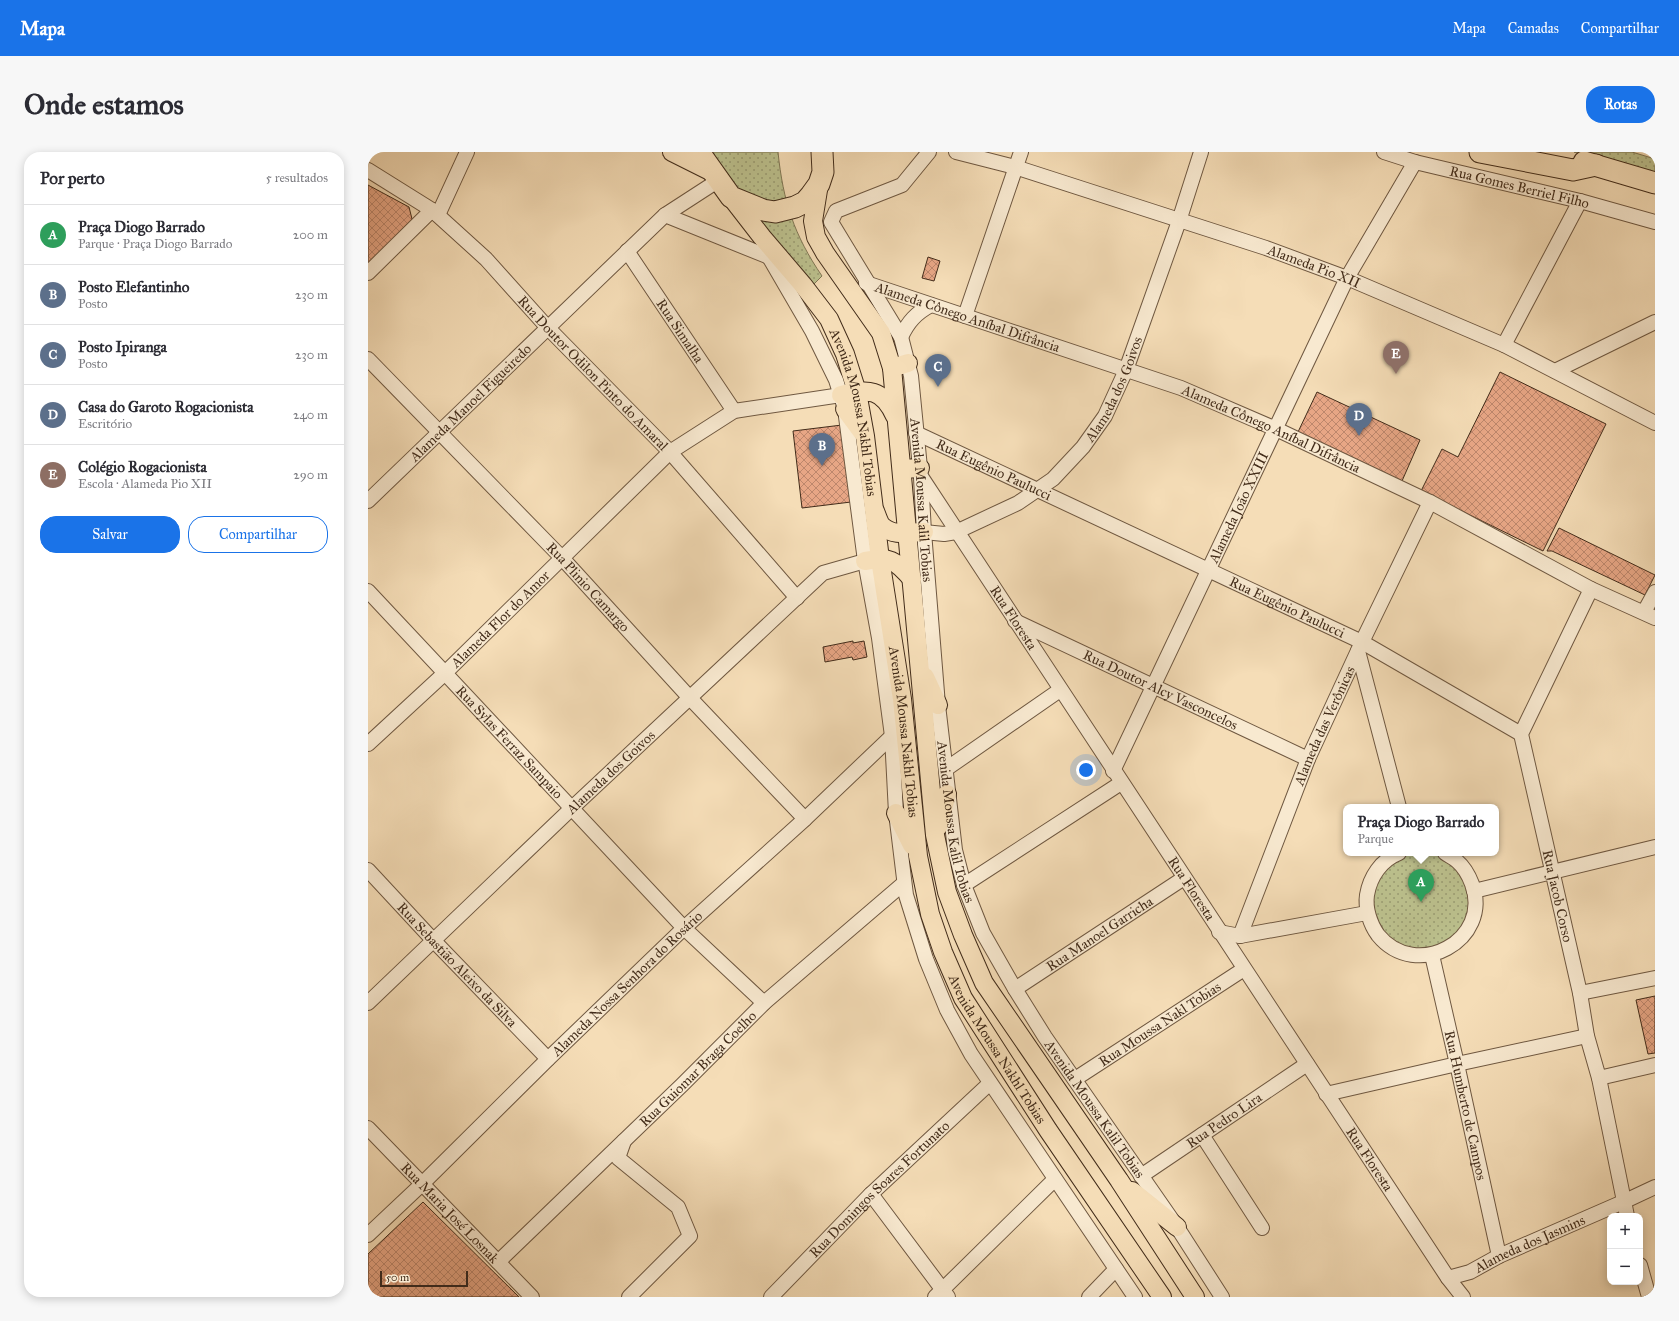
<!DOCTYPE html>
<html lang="pt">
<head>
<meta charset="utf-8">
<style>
  body { margin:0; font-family:"IM FELL Great Primer",serif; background:#f7f7f7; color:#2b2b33 }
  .controls { position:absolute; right:12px; bottom:12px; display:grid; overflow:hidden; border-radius:8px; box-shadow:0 2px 10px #0003 }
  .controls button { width:36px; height:36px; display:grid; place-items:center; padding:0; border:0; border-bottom:1px solid #e1e1e2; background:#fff; color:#2b2b33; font:20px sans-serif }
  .scale { position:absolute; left:12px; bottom:10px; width:88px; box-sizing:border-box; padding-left:4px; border:2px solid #422c1a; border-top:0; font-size:11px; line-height:14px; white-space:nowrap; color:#422c1a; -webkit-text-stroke:3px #f8e9d0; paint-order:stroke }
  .you { position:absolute; left:718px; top:618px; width:14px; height:14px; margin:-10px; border:3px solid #fff; border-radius:50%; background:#1a73e8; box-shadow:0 0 0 6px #1a73e833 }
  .badge { display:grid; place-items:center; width:26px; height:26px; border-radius:50%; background:#1a73e8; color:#fff; font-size:13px; font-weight:700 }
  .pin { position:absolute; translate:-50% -33px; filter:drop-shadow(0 1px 2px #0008) }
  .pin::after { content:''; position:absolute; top:21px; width:14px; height:12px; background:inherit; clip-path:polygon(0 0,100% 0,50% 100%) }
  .popup { position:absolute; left:975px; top:652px; width:156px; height:52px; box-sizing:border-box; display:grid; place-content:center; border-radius:8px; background:#fff; filter:drop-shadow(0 1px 3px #0005); font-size:13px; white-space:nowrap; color:#7c7c81 }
  .popup b { font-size:15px; color:#2b2b33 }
  .popup::after { content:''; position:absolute; left:50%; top:100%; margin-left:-8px; border:8px solid transparent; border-top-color:#fff }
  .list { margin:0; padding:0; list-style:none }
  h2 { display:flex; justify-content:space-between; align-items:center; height:52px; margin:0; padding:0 16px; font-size:17px }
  h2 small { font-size:13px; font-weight:400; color:#7c7c81 }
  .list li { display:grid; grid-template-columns:26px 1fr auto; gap:12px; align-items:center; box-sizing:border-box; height:60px; padding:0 16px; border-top:1px solid #e1e1e2 }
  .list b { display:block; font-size:15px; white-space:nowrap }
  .list p { margin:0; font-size:13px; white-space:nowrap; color:#7c7c81 }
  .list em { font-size:13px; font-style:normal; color:#7c7c81 }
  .actions { display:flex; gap:8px; padding:12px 16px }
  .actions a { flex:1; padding:9px 0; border:1px solid #1a73e8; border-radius:16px; text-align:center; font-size:14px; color:#1a73e8 }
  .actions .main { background:#1a73e8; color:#fff }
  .map { position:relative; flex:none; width:1287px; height:1145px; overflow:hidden; border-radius:16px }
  header { display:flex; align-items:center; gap:24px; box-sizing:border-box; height:56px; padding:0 20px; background:#1a73e8; color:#fff }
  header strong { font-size:19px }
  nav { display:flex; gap:22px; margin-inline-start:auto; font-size:14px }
  .intro { display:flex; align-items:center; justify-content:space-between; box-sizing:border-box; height:96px; padding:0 24px }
  h1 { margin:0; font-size:28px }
  .button { padding:10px 18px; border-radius:16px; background:#1a73e8; color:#fff; font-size:14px; font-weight:700 }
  main { display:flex; gap:24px; padding:0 24px }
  aside { flex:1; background:#fff; border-radius:16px; box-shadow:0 2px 10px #0003 }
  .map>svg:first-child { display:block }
  .grass { fill:url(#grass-dots); stroke:#7f7654 }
  .building { fill:url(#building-cross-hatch); stroke:#422c1a }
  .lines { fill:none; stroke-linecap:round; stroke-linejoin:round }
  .minor-casing { stroke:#6f5841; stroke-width:16 }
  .major-casing { stroke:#422c1a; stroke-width:20 }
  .highway-casing { stroke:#422c1a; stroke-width:23 }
  .minor { stroke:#f8e9d0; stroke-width:14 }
  .major { stroke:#f5ddb7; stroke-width:18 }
  .highway { stroke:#f5ddb7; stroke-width:21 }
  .labels { text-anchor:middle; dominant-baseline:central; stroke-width:3.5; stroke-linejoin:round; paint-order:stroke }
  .street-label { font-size:14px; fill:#422c1a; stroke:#f8e9d0 }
</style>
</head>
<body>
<header>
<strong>Mapa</strong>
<nav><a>Mapa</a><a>Camadas</a><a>Compartilhar</a></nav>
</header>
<div class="intro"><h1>Onde estamos</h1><a class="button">Rotas</a></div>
<main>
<aside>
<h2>Por perto<small>5 resultados</small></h2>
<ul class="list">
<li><span class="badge" style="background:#2e9e5b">A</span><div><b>Praça Diogo Barrado</b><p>Parque · Praça Diogo Barrado</p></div><em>200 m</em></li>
<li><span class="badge" style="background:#5c6f8a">B</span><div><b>Posto Elefantinho</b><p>Posto</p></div><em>230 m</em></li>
<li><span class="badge" style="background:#5c6f8a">C</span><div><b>Posto Ipiranga</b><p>Posto</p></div><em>230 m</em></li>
<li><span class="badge" style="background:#5c6f8a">D</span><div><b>Casa do Garoto Rogacionista</b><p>Escritório</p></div><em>240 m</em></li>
<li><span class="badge" style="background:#8d6e63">E</span><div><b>Colégio Rogacionista</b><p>Escola · Alameda Pio XII</p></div><em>290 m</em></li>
</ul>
<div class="actions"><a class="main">Salvar</a><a>Compartilhar</a></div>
</aside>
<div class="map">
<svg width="1287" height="1145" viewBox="0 0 1287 1145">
  <defs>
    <pattern id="grass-dots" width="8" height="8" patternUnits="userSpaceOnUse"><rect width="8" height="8" fill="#bcc18e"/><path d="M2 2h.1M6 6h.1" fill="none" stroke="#9a9d73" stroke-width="1.8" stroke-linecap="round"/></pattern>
    <pattern id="building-cross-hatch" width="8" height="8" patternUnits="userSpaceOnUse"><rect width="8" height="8" fill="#e7a685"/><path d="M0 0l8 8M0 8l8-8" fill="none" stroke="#bd876c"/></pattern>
  </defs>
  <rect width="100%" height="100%" fill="#f5ddb7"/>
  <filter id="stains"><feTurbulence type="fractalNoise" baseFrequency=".005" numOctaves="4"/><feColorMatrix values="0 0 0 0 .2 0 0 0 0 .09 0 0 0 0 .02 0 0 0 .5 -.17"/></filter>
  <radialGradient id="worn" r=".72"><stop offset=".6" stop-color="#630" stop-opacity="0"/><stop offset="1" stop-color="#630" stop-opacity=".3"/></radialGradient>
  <!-- grass -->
  <g class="grass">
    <path d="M343 0H410C415 49 426 83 454 124L445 133 406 91Z"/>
    <polygon points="1206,0 1264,0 1287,7 1287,23"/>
    <polygon points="1038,701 1070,701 1098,725 1104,760 1080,794 1038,800 1009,777 1002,737 1011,718"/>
  </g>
  <!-- building -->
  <g class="building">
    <polygon points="0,33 41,55 44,67 42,72 0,114"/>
    <polygon points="560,105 572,109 566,129 554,126"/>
    <polygon points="1132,220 1238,272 1175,399 1053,339 1074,297 1090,305"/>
    <polygon points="949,240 1052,288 1034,329 930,280"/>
    <polygon points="474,273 483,350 434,356 425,279"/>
    <polygon points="1191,376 1287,423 1277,443 1184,399 1179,399"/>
    <polygon points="485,489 485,491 496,489 499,505 485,508 484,505 457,510 455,495"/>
    <polygon points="1287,844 1287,901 1280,902 1268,848"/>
    <polygon points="55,1050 151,1145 0,1145 0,1102"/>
  </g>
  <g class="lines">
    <defs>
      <g id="minor">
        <path id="s1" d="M561 0 534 33 468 59 463 70 533 185 543 224 553 326 556 380 570 553 587 698 596 733 615 781 647 837 677 885 809 1075 854 1145"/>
        <path id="s2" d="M588 0 647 15 898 96 979 126 1136 193 1287 271"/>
        <path id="s3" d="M1016 0 1047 10 1212 49 1287 70"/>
        <path id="s4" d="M0 18 64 58 118 107 180 176 302 300 429 446"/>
        <polyline points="70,63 99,0"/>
        <polyline points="297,63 401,105"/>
        <polyline points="396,93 401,105 444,179 468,228 477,257 497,409 511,486 524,584 528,661 538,743 558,807 579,858 603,902 767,1145"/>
        <path id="s5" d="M259 99 366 259"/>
        <polyline points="0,121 64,58"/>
        <path id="s6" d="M498 131 813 236 908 277 1062 350 1223 437 1287 466"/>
        <polyline points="597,164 653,0"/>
        <path d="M533 185C540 170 548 161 563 153"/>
        <polyline points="1136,193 1212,49"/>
        <path id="s7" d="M0 207 195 407 321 545 437 667"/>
        <polyline points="1187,219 1287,170"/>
        <path id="s8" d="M548 281 994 490 1153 582"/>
        <path id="s9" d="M554 326 1080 1126 1095 1145"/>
        <path id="s10" d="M0 349 297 63 351 28"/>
        <path id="s11" d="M556 380 576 382 588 380 650 351 685 327 715 295 737 264 758 218 811 69 833 0"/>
        <path id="s12" d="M1223 437 1153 582 1212 841 1219 884 1231 926 1259 1064"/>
        <path id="s13" d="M0 439 316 776 396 851"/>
        <polyline points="1276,460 1287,440"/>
        <path id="s14" d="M647 469 940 607"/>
        <polyline points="990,499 1031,655"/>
        <path id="s15" d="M0 592 77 521 302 300 366 259 473 243"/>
        <polyline points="578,617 692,538"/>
        <path id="s16" d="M745 619 979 126 1047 10"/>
        <path d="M1031 701C1013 708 1002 725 999 743 997 756 1002 772 1010 783 1048 830 1125 788 1104 732 1101 724 1096 715 1089 709 1086 706 1081 704 1077 701"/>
        <path id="s17" d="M0 718 65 788 180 907"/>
        <polyline points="596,733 753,631"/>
        <polyline points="1106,739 1287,695"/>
        <path id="s18" d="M851 780 872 784 940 607 994 490 1062 350"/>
        <polyline points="872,784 999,761"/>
        <path id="s19" d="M1064 803 1089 912 1131 1104"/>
        <path id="s20" d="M647 837 816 726"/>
        <polyline points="1212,841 1287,826"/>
        <path id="s21" d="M0 851 204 656 455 421 497 409"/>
        <polyline points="1231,926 1287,913"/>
        <path id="s22" d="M707 927 876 817"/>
        <polyline points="958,942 1089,912 1219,884"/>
        <path id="s23" d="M0 976 164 1145"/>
        <polyline points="834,983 894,1076"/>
        <polyline points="256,989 250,1006 310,1055 322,1084 261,1145"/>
        <path id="s24" d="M773 1024 939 912"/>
        <polyline points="503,1042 580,1145"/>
        <path id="s25" d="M0 1083 54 1032 180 907 316 776 437 667 524 584"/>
        <path id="s26" d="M130 1110 314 933 396 851 536 731"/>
        <polyline points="1272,1113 1281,1145"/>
        <path id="s27" d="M1080 1126 1102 1120 1131 1104 1255 1050 1287 1035"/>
        <path id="s28" d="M403 1145 503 1042 622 931"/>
        <polyline points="567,1145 687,1027"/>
        <polyline points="721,1145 748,1117"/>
      </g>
      <g id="major">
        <polyline points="304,0 346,21"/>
        <polyline points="451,32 445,69 448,85 457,101 513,181 524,216 567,683 579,740 595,783 616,831 751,1028 827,1145"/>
        <path id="s29" d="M363 45 394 85 435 133 461 167 477 202 489 240 497 284 512 407 534 547 550 704 562 762 575 800 595 846 680 978 794 1145"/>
        <polyline points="524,216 540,211"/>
        <path d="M473 243C501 237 514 236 527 264"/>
        <polyline points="477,257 494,280"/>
        <polyline points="534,317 552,316"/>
        <path d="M507 359C509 364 511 371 514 374 526 385 542 380 556 380"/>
        <path d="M497 409C523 405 526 407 544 427"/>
        <polyline points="557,525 570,553"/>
        <polyline points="528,661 544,693"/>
        <polyline points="570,675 579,642"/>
        <polyline points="764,1039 809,1075"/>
      </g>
      <g id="highway">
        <polyline points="331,0 363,45 395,58 407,60 427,55 437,50 443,43 451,32 455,20 454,0"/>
        <polyline points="1112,0 1205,18 1228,13"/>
        <polyline points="1216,10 1287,31"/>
      </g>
    </defs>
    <!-- minor casing -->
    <use href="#minor" class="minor-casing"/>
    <!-- major casing -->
    <use href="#major" class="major-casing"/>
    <!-- highway casing -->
    <use href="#highway" class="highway-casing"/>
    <!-- minor -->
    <use href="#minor" class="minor"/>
    <!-- major -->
    <use href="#major" class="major"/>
    <!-- highway -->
    <use href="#highway" class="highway"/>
  </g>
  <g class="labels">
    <!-- street labels -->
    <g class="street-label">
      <text stroke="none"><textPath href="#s3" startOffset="140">Rua Gomes Berriel Filho</textPath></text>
      <text stroke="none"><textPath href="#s2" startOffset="376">Alameda Pio XII</textPath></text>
      <text stroke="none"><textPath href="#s6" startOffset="107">Alameda Cônego Aníbal Difrância</textPath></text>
      <text stroke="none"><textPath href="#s5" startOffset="96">Rua Simalha</textPath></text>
      <text stroke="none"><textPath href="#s4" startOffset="305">Rua Doutor Odilon Pinto do Amaral</textPath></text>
      <text stroke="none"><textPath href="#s11" startOffset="253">Alameda dos Goivos</textPath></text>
      <text stroke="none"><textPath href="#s10" startOffset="142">Alameda Manoel Figueiredo</textPath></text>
      <text stroke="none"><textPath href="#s29" startOffset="254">Avenida Moussa Nakhl Tobias</textPath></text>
      <text stroke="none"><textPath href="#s6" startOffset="431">Alameda Cônego Aníbal Difrância</textPath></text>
      <text stroke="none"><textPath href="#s8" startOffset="86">Rua Eugênio Paulucci</textPath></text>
      <text stroke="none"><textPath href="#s1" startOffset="425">Avenida Moussa Kalil Tobias</textPath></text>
      <text stroke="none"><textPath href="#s16" startOffset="292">Alameda João XXIII</textPath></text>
      <text stroke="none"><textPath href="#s7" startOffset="317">Rua Plinio Camargo</textPath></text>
      <text stroke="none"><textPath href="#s8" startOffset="410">Rua Eugênio Paulucci</textPath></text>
      <text stroke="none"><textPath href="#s9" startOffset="167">Rua Floresta</textPath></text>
      <text stroke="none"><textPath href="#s15" startOffset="182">Alameda Flor do Amor</textPath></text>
      <text stroke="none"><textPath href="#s14" startOffset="161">Rua Doutor Alcy Vasconcelos</textPath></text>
      <text stroke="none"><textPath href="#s18" startOffset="248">Alameda das Verônicas</textPath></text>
      <text stroke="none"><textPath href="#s29" startOffset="578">Avenida Moussa Nakhl Tobias</textPath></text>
      <text stroke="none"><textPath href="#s13" startOffset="207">Rua Sylas Ferraz Sampaio</textPath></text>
      <text stroke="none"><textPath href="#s21" startOffset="335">Alameda dos Goivos</textPath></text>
      <text stroke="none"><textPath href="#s1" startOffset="749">Avenida Moussa Kalil Tobias</textPath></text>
      <text stroke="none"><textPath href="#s9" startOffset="491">Rua Floresta</textPath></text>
      <text stroke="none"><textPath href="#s12" startOffset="327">Rua Jacob Corso</textPath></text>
      <text stroke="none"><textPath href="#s20" startOffset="101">Rua Manoel Garricha</textPath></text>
      <text stroke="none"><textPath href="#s17" startOffset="130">Rua Sebastião Aleixo da Silva</textPath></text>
      <text stroke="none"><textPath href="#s25" startOffset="361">Alameda Nossa Senhora do Rosário</textPath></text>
      <text stroke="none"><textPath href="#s22" startOffset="101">Rua Moussa Nakl Tobias</textPath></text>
      <text stroke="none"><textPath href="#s29" startOffset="914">Avenida Moussa Nakhl Tobias</textPath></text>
      <text stroke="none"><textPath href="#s26" startOffset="278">Rua Guiomar Braga Coelho</textPath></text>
      <text stroke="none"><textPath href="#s19" startOffset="154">Rua Humberto de Campos</textPath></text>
      <text stroke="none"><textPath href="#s1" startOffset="1073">Avenida Moussa Kalil Tobias</textPath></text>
      <text stroke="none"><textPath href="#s24" startOffset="100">Rua Pedro Lira</textPath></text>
      <text stroke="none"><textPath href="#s9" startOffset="815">Rua Floresta</textPath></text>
      <text stroke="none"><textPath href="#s28" startOffset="153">Rua Domingos Soares Fortunato</textPath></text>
      <text stroke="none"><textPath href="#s23" startOffset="118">Rua Maria José Losnak</textPath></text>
      <text stroke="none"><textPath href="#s27" startOffset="89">Alameda dos Jasmins</textPath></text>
    </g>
  </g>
  <rect width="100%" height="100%" filter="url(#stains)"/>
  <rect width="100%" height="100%" fill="url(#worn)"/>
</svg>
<div class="controls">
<button>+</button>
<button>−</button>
</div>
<div class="scale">50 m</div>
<div class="you"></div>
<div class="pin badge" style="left:1053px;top:750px;background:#2e9e5b">A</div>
<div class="popup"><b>Praça Diogo Barrado</b>Parque</div>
<div class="pin badge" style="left:454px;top:314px;background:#5c6f8a">B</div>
<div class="pin badge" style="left:570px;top:235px;background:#5c6f8a">C</div>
<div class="pin badge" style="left:991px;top:284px;background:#5c6f8a">D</div>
<div class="pin badge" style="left:1028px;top:222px;background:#8d6e63">E</div>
</div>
</main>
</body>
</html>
